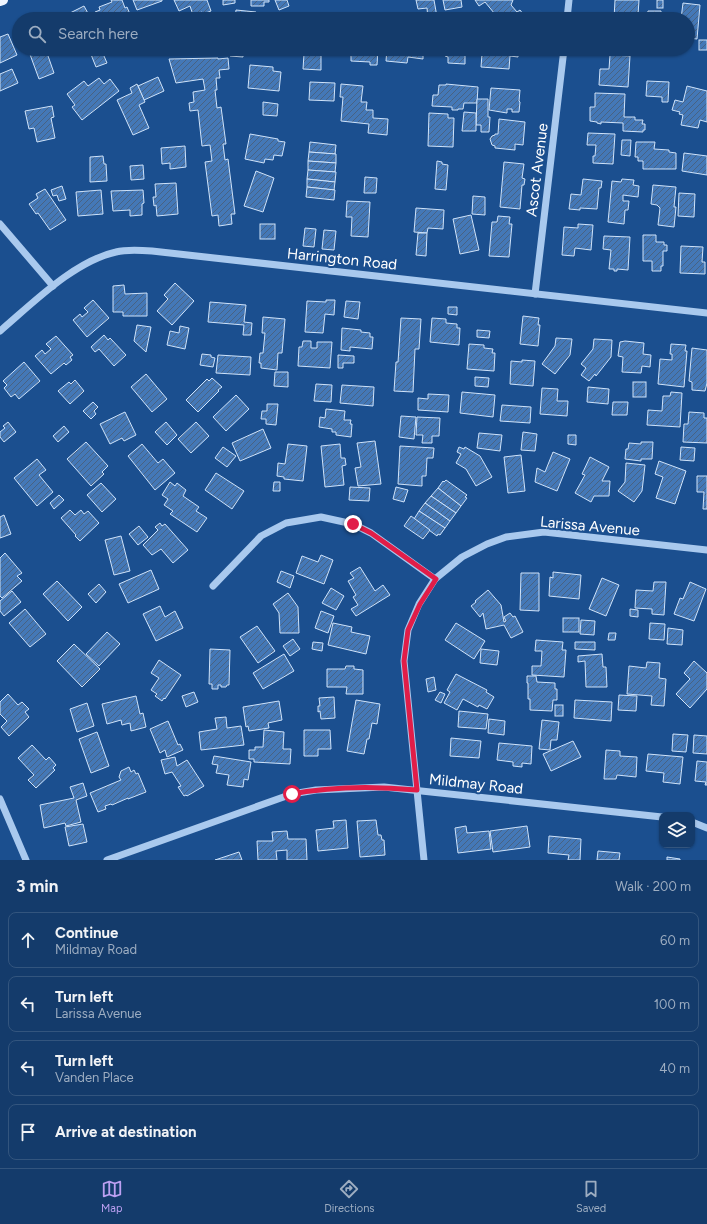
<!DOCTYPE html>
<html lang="en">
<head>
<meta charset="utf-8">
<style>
  body { margin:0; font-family:Figtree,sans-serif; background:#214673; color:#f1f3f6 }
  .controls { position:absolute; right:12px; bottom:12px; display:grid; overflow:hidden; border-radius:8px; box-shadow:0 1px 3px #0004 }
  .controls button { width:36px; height:36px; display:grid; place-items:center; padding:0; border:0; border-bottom:1px solid #33557e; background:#143b6b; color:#f1f3f6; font:20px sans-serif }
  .stop { position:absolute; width:12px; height:12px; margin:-9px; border:3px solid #e11d48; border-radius:50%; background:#fff }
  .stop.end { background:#e11d48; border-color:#fff; box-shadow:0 1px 4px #0008 }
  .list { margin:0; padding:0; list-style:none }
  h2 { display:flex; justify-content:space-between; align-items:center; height:52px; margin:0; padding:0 16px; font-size:17px }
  h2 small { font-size:13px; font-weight:400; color:#9dadc1 }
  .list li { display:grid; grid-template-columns:26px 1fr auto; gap:12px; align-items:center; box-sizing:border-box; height:56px; margin:0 8px 8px; padding:0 8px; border:1px solid #33557e; border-radius:8px }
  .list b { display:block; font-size:15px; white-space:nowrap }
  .list p { margin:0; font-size:13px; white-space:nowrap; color:#9dadc1 }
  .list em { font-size:13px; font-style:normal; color:#9dadc1 }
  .icon { flex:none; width:22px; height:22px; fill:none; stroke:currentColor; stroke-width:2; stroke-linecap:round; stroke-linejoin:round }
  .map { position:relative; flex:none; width:707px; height:860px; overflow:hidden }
  .search { position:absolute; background:#143b6b; box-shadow:0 1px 3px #0004; left:12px; right:12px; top:12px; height:44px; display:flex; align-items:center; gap:10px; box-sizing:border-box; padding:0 14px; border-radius:22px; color:#9dadc1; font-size:15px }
  .sheet { height:308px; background:#143b6b }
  nav { display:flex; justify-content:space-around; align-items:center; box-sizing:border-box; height:56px; border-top:1px solid #33557e; background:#143b6b; font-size:11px; color:#9dadc1 }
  nav a { display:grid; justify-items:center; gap:2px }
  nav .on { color:#bca0f2 }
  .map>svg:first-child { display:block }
  .building { fill:url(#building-hatch); stroke:#cfe3fa }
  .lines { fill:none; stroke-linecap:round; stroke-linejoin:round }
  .minor { stroke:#a9c9ee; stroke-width:7 }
  .major { stroke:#f0f6ff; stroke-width:10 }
  .route { stroke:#e11d48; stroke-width:5 }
  .labels { text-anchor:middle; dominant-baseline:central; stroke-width:4; stroke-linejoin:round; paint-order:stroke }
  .street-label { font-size:15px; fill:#fff; stroke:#1b4f8f }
</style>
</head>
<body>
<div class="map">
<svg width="707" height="860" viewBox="0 0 707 860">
  <defs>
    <pattern id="building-hatch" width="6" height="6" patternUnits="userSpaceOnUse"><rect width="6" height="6" fill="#4478b7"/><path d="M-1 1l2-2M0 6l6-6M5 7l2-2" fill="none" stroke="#486282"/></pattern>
  </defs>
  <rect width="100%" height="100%" fill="#1b4f8f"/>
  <!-- building -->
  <g class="building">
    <polygon points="111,0 122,0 125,8 127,7 132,19 98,19 95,12 100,10 99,7 112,2"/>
    <polygon points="133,0 162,0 162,1 137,10"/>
    <polygon points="174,0 207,0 211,11 203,14 202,12 193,15 190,6 179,11"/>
    <polygon points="223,0 235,0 235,3 223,5"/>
    <polygon points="251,0 269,0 269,2 264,2 264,6 251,6"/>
    <polygon points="275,0 287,0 289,6 279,10"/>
    <polygon points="416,0 434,0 437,17 428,19 427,8 418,9"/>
    <polygon points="443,0 461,0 462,7 445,10"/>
    <polygon points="475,0 513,0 511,5 517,12 520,10 527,19 499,19 485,2 479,6"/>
    <polygon points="615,0 639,0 638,15 632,17 632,19 614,19"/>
    <rect x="657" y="0" width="6" height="8"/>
    <polygon points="683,3 700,5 697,39 688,38 688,19 681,19"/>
    <polygon points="84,6 90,17 86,19 58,19"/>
    <polygon points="236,10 256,12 255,19 235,19"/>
    <polygon points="648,11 661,11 661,18 647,17"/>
    <polygon points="276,15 291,16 290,18 295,19 276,19"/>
    <polygon points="8,34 17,55 0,63 0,37"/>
    <rect x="699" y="40" width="8" height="10"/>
    <polygon points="28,49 55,49 55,50 47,53 54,73 39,79"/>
    <polygon points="99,49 101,49 107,63 96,67 90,52"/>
    <polygon points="231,49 243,49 243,57 230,56"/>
    <polygon points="273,49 300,49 300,50 287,49 287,52 273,51"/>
    <polygon points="304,49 324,49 324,53 304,50"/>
    <polygon points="339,49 346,49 346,52 338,51"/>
    <polygon points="351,49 378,49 377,65 370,65 370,62 351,61"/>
    <polygon points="387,49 423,49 423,59 408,57 407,63 386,61"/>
    <polygon points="445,49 470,49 470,52 465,52 465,64 448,63 448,57 445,56"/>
    <polygon points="493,49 518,49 518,57 510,56 509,69 481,67 482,54 493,55"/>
    <polygon points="304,54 321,54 321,70 303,69"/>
    <polygon points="610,55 630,56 628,87 599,85 600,69 609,69"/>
    <polygon points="218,58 218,59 228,58 229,69 219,70 220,78 216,78 217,90 215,90 217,108 221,107 226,144 223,144 225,160 228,159 235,214 231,214 232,224 219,226 218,215 212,216 205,162 212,161 210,145 202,146 198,110 190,111 189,103 194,102 193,92 205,90 203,79 176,83 169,59"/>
    <polygon points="250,65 273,67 273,71 281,72 279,91 248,88"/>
    <polygon points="12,69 18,83 0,91 0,74"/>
    <polygon points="158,77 164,91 144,100 138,86"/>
    <polygon points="99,78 104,84 110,79 119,91 82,120 72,107 75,105 67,94 84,81 88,86"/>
    <polygon points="647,81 669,82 668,102 662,102 662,97 646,96"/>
    <polygon points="310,82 335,83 334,101 309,100"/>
    <polygon points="137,84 145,102 139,105 149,128 133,135 117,100 132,93 130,88"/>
    <polygon points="341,84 363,86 361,102 367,102 366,110 373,110 373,118 388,119 387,135 368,133 369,124 341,121 343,97 340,97"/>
    <polygon points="446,84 478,87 477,103 464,103 463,109 458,109 458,110 452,110 452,107 432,106 433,95 438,95 439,85 446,85"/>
    <polygon points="687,86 707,91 707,122 700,120 698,128 681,125 683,115 679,114 680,112 672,110 675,100 683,102"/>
    <polygon points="491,88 520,90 519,101 520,102 519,112 512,112 512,109 507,109 507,113 489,110"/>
    <polygon points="595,93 625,94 624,117 635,117 635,120 643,120 642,124 645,124 645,130 643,130 643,132 623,131 623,123 601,122 601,124 597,123 597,122 590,121 590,107 595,107"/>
    <polygon points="477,99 488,99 488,117 490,117 489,132 481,132 481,125 476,125"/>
    <polygon points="263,102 278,104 277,116 263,115"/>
    <polygon points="52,106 54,117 51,118 55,138 37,142 34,128 29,129 25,111"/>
    <polygon points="464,112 476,113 476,131 462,131"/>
    <polygon points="429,113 448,114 448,118 454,118 453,147 428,146"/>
    <polygon points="499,119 525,122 523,145 515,144 515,150 495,148 495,146 492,145 490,139 492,136 495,135 495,134 498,134"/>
    <polygon points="588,133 615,134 613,164 593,163 593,156 595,156 596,145 587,145"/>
    <polygon points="250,134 278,139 278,141 285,142 282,156 274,155 273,160 265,159 264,163 245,159"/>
    <polygon points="622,140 631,140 630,156 621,155"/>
    <polygon points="310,142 336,145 335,154 309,152"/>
    <polygon points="636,142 655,142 654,149 669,150 669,152 676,153 676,169 643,169 643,161 638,161 638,157 635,157"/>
    <polygon points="185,146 186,167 170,169 170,163 162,164 161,148"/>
    <polygon points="309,152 336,154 336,163 308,161"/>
    <polygon points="684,153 707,156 707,175 682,171"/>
    <polygon points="103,156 104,164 106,164 107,181 90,182 90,157"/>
    <polygon points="308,161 336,163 335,172 308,170"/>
    <polygon points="437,161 442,162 442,164 448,165 446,190 435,189"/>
    <polygon points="504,162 524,164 522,178 525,179 524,185 522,185 520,209 500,207"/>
    <polygon points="143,165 144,179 131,180 130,166"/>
    <polygon points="308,170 336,172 335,182 307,179"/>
    <polygon points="256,171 274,178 263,212 244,206"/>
    <polygon points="365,177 377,178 376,193 364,193"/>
    <polygon points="307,179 335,182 334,190 307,187"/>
    <polygon points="583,179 602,181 601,188 599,188 597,209 580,208 580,210 569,209 571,194 581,195"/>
    <polygon points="622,179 634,180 633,185 639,186 638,197 623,195 623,201 629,201 628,210 625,210 624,224 608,222 612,181 621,182"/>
    <polygon points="176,183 178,214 157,216 156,205 154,206 153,197 156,197 155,184"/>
    <polygon points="653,185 676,187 674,207 676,207 674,227 658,225 660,208 657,205 651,204"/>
    <polygon points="62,186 66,199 59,201 57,195 53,196 51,190"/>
    <polygon points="307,187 335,190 334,200 306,197"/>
    <polygon points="45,189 66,220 50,230 38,213 36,214 29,204 38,198 36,194"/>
    <polygon points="101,190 103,214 78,216 76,192"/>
    <polygon points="143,190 144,203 142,204 142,215 130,216 130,210 113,211 111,191"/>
    <polygon points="679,193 695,194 694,217 678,216"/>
    <polygon points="473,196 485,197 485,215 472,214"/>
    <polygon points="347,201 370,202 368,237 351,236 352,217 346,217"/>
    <polygon points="416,208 444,210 443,229 428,228 427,233 414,232"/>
    <polygon points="471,215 479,250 460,254 453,219"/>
    <polygon points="498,216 510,217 509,224 512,224 509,257 489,256 492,222 497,222"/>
    <rect x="260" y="224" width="15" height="15"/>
    <polygon points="578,224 593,225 591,250 575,248 574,256 562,255 564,227 578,228"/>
    <polygon points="305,228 316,229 314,247 303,246"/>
    <polygon points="324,230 336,231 334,250 322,249"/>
    <polygon points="418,233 427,233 426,256 416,255"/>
    <polygon points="643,235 656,235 656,242 664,242 664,245 667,245 667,251 663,251 663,266 661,266 661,271 652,271 652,261 643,261"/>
    <polygon points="604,236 630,237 628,270 617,269 617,271 614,271 614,269 609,269 611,250 603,249"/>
    <polygon points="681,246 703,247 702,262 705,262 705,274 680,273"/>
    <polygon points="175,283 194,301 172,325 157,311 168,299 164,295"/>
    <polygon points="124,285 125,294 147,293 147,316 123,316 123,312 113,312 113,286"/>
    <polygon points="93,300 109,318 87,337 73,320 80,314 82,317 88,312 84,308"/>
    <polygon points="326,300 335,300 334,315 325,314 323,333 305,332 307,301 326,302"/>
    <polygon points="346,301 360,302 358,319 344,317"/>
    <polygon points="210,302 246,305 244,322 252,323 251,335 243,335 244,325 208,322"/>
    <polygon points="448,307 457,307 457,315 448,314"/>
    <polygon points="523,316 539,318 538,325 540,325 538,346 520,344"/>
    <polygon points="263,317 285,319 282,353 278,353 277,370 261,368 261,363 259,363 260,353 263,353 265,333 262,333"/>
    <polygon points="401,318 421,319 419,349 415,349 413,392 394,391 396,362 398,362"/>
    <polygon points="432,318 446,319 446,323 457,324 457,328 460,328 459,345 430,342"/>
    <polygon points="137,325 151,327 146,352 134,341"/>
    <polygon points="180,326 189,328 185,349 167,345 170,331 179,333"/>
    <polygon points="342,328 361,330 361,332 370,333 370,337 373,337 372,349 350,347 350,351 341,350"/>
    <polygon points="477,330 490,331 489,338 477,337"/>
    <polygon points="104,335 108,340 110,338 126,355 114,366 99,349 95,352 91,347"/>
    <polygon points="56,336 73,355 70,357 72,360 66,365 64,363 51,374 35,356 42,350 45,354 51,349 46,344"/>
    <polygon points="556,338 572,339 570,355 555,374 542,364 555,346"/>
    <polygon points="594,339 612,340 611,357 596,376 595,374 589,381 581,375 586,368 581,364 593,349"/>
    <polygon points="303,341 311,341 311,348 317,348 317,342 332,342 330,368 298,366 299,347 302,347"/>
    <polygon points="625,341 644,343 643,354 651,355 650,367 642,366 641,373 622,372 623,357 618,356 620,342"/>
    <polygon points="469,344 484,345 484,348 493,349 492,353 495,353 494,371 467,369"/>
    <polygon points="671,344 686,345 685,351 687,351 684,387 658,384 660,359 672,360 672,354 670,354"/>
    <polygon points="692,348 707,350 707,383 705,391 692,390 692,382 689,381"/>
    <polygon points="202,354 211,355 211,357 215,358 213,367 200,365"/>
    <polygon points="218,355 251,357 250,375 216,373"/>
    <polygon points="338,355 354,356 354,363 343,363 343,368 338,368"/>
    <polygon points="522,360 535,361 533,386 510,384 511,361 522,362"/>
    <polygon points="24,362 40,381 19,399 15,394 11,397 4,388 7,385 3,381"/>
    <polygon points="275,372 288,372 288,387 274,386"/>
    <polygon points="146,374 167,399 152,412 131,387"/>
    <polygon points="475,377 489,378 488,387 475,386"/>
    <polygon points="212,378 222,387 218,390 219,391 198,412 186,400 207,379 209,381"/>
    <polygon points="75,380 84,391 70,404 58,391 69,382 71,384"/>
    <rect x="633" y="382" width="13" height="15"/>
    <polygon points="316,384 332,385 331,402 314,401"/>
    <polygon points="342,385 374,387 373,406 340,403"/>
    <polygon points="588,387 609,389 608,404 587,402"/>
    <polygon points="542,388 558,389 557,401 568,401 567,416 540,414"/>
    <polygon points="462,392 495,395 493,417 460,413"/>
    <polygon points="671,392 682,393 680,427 647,425 648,410 662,411 663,396 670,396"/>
    <polygon points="428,394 449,395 448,412 418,410 418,398 428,399"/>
    <polygon points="236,395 249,409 226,431 213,417"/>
    <polygon points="93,402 98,407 94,411 96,414 91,419 83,411"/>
    <polygon points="613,402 628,402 627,415 612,415"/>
    <polygon points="267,404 278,404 276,425 266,424 266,419 261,419 262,411 267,411"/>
    <polygon points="502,405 531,407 530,423 500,421"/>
    <polygon points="326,409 345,411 344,420 351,420 350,424 352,424 351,437 336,435 336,432 332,432 332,429 319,427 320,417 325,418"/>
    <polygon points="125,412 136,435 124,441 122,438 110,444 100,424"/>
    <polygon points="689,412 704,413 704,418 707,418 707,443 683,442 684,424 688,424"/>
    <polygon points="401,416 416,417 414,439 399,437"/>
    <polygon points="417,417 440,418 439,436 432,436 432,443 422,443 423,435 416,435"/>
    <polygon points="8,422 16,432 4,442 0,437 0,432 5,428 3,426"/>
    <polygon points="166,422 177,435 167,445 155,432"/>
    <polygon points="196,422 209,436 191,453 178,439"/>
    <polygon points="64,426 69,432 58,442 53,436"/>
    <polygon points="263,429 271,448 240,461 232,443"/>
    <polygon points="523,432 537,434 535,451 521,450"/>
    <polygon points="479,433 502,435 500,451 477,448"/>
    <polygon points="568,435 576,435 576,445 568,444"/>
    <polygon points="375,441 381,484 358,486 355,468 361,467 357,443"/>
    <polygon points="86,442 108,466 102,472 104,474 91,486 67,459"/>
    <polygon points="641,442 653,442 652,459 641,459 641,461 625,459 626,449 628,449 629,443 641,444"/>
    <polygon points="142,444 158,463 163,459 175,473 155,490 128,456"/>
    <polygon points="288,444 307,446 303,481 284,479 284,477 277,476 278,463 285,464"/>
    <polygon points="340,444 341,458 345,458 346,465 342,466 344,485 325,487 321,446"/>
    <polygon points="400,446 434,448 433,458 427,458 426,476 422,476 422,486 398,484"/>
    <polygon points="223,447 236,456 227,467 215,458"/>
    <polygon points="459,447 464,449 465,447 480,456 492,477 476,486 466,469 456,463 461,454 457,452"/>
    <polygon points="681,447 695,448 694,461 680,460"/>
    <polygon points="553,452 570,459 557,491 535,482 537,468 545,472"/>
    <polygon points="521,455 525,491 508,493 504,457"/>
    <polygon points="590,457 609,467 602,481 610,481 609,496 594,496 591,502 575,493 585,475 582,474"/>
    <polygon points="37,459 46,470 39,475 53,492 37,506 14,478"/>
    <polygon points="659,461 686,471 675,504 656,498 663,477 655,474"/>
    <polygon points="626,463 645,465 642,491 634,502 618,491 625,482"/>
    <polygon points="216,473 244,491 232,509 205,490"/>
    <polygon points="697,476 707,476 707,509 703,509 704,492 697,492"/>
    <polygon points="446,480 467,495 465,497 467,498 461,506 438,488 443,481 444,482"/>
    <polygon points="170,482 175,486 177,483 186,490 183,496 199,507 196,511 207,518 197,532 170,514 173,511 164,505 168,499 162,495"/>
    <polygon points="274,482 280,482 280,491 273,491"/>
    <polygon points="101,483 116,499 102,512 87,495"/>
    <polygon points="350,487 370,488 369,501 349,500"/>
    <polygon points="396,487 408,490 404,502 393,499"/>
    <polygon points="438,488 461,506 456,513 431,496"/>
    <polygon points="59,495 64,500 54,509 50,503"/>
    <polygon points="431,496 456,513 450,521 425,503"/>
    <polygon points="425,503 450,521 445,528 419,511"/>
    <polygon points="70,510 75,515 81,510 84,514 88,511 99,523 80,541 75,536 76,535 61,518"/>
    <polygon points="419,511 445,528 440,535 438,534 437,536 414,519"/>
    <polygon points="4,515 11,534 0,538 0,517"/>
    <polygon points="411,516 430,530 423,539 404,526"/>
    <polygon points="160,523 162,526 165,524 188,550 173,563 161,549 152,555 143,545 158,530 155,527"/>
    <polygon points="139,526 148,537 138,545 129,534"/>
    <polygon points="121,536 130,571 114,575 105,540"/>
    <polygon points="5,553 22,573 17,576 22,581 2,598 0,596 0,558"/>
    <polygon points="321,555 333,560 324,584 296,573 302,556 318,562"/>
    <polygon points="360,567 375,591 383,585 390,595 356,616 351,609 358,605 353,597 356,595 348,581 354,578 350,573"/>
    <polygon points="151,570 159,589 128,603 119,584"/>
    <polygon points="281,571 294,576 290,588 277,582"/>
    <polygon points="553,572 581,575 579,599 549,596 550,577 553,578"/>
    <polygon points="521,573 539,573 539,611 520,610"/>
    <polygon points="602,578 619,585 606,616 589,609"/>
    <polygon points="57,581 82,607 68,621 43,594"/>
    <polygon points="654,582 666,582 664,615 652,614 652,609 635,608 636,590 653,591"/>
    <polygon points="690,582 706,589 694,621 674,614 680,598 683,599"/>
    <polygon points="99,584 106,592 96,603 88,594"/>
    <polygon points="331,588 344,596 336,610 322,603"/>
    <polygon points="488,590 501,605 504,622 506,621 504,617 510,613 513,617 515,616 523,632 511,638 504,625 486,629 483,613 480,617 471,606 476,602 475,601"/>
    <polygon points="12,591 21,602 4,616 0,611 0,601"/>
    <polygon points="288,593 298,607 299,633 280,633 279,613 273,604"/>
    <polygon points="160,606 165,617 175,611 183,628 156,641 143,614"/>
    <polygon points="25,609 46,634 30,647 9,623"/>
    <polygon points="630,609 638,610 638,617 630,616"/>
    <polygon points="321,611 334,616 328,633 315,628"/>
    <rect x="563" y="618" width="16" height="14"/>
    <polygon points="581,620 595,621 594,635 580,634"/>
    <polygon points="333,623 352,627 351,632 370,636 366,654 328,645"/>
    <polygon points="456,623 485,641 474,659 445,640"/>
    <polygon points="650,623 665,624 664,640 649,639"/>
    <polygon points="257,626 275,651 258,663 240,637"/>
    <polygon points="668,628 683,630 682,645 667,644"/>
    <polygon points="107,632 120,644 99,666 86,654"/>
    <polygon points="609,633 616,633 615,640 608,640"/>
    <polygon points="293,639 300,649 290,656 283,646"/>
    <polygon points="536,640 563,642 562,650 566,650 564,677 532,675 532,666 541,666 542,651 535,651"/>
    <polygon points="313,642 323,643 322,651 312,649"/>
    <polygon points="575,642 595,642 595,650 575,649"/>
    <polygon points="74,644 100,669 82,687 57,661"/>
    <polygon points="210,649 230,650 229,685 227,685 226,687 221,687 221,685 218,685 218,689 212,689 212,684 209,684"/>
    <polygon points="481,649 499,651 497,665 480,663"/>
    <polygon points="284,654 294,671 263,689 253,673"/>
    <polygon points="602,654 603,667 606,667 607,687 586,687 585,661 578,662 578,656"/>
    <polygon points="159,660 181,675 165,699 164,698 162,701 155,696 157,694 151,690 159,678 151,673"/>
    <polygon points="694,661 707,673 707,689 690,708 676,694 690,679 684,673"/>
    <polygon points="647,662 660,663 659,678 666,679 664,706 651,705 652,696 627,694 629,666 646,668"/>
    <polygon points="346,666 354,666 354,669 363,670 363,694 346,694 347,687 327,687 327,669 345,669"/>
    <polygon points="456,674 487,690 486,692 494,697 487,709 479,705 478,707 463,699 457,710 444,703 450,692 447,690"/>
    <polygon points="527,676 536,676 537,682 555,683 555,689 557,689 557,700 553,700 552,711 530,710 530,699 528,699 528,683 527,683"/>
    <polygon points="434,677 436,690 428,692 426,679"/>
    <polygon points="194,692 198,702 186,707 182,696"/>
    <polygon points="440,692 445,694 441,703 435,700"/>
    <polygon points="8,694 18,705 22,702 29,709 25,712 29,717 9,736 1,727 7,721 0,714 0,702"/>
    <polygon points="619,695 637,696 636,711 618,710"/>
    <polygon points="136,696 140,714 143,713 146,727 131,731 130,723 122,725 121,720 107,724 102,704"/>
    <polygon points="334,697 335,718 321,719 320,711 318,712 318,706 320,706 319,698"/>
    <polygon points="356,700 380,704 377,724 372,723 369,739 367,739 364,754 347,751"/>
    <polygon points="575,700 612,702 611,721 574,718"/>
    <polygon points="279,701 282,720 268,723 269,728 249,731 248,726 246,727 243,707"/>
    <polygon points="87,703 94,726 77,732 70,709"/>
    <rect x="555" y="705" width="8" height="11"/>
    <polygon points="459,711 488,714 486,729 458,727"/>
    <polygon points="226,717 227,728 241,726 244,745 201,750 199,732 217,729 215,718"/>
    <polygon points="489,719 505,721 504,735 488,733"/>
    <polygon points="542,720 559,722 557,740 551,740 550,750 539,749"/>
    <polygon points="168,721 178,745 180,744 183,750 167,757 165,750 160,753 150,729"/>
    <polygon points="264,730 284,732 283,749 291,749 290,764 254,762 254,759 249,759 249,750 255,750 255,747 263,747"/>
    <polygon points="304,730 330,730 331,749 318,749 318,756 304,756"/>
    <polygon points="97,732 109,766 91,773 79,739"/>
    <polygon points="673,734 688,735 686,752 672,751"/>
    <polygon points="694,735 707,736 707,754 693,753"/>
    <polygon points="451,738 481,741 479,758 450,756"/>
    <polygon points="573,741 581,757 551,771 543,754"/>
    <polygon points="499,743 532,746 531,764 522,763 522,767 513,766 513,762 497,760"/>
    <polygon points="32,745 46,760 49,757 56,765 53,768 55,770 36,788 28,780 34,775 18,758"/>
    <polygon points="606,750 620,751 620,756 637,757 636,777 617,775 616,779 604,779"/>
    <polygon points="648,754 683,757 680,784 663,782 664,773 646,771"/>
    <polygon points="214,756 251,762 248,780 244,779 243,787 227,785 229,775 216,773 218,765 212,764"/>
    <polygon points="175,757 177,766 187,760 204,786 187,796 186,795 184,796 178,787 181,786 172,772 165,774 161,760"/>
    <polygon points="697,761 707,762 707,785 705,785 706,782 695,781"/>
    <polygon points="129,767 131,772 134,770 136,774 138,773 146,792 128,799 128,798 112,805 111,804 105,806 106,809 98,812 90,793 121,780 119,777 121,771"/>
    <polygon points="83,783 87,796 76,800 81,822 66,826 65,823 44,828 40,805 74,798 70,787"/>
    <polygon points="346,820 348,848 318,851 316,830 334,828 333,821"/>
    <polygon points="376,820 378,835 381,835 382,840 384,840 385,855 360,857 357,821"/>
    <polygon points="83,824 87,842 69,846 65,827"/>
    <polygon points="466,826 467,833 489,831 491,849 458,853 455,828"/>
    <polygon points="527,826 530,847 493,852 490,831"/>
    <polygon points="287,831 288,839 306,839 307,860 287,860 287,850 276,851 277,860 258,860 257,841 273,841 272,832"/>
    <polygon points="549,836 581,839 580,860 568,860 569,855 548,853"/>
    <polygon points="598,851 620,853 619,860 597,860"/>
    <polygon points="239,852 242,860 215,860"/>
    <polygon points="667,857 680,859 680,860 667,860"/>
  </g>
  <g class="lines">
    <!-- minor -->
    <g class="minor">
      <polyline points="567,19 569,0"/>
      <polyline points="0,224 53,286"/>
      <polyline points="535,294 564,49"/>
      <path d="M0 331C32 304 74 261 116 252 127 249 140 250 152 251L707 313"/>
      <polyline points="213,586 261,536 286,523 321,517 353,524 371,533 435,579"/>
      <polyline points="0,799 26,860"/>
      <polyline points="692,822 707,828"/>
      <polyline points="107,860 292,794 316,790 384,787 662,817"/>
      <polyline points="424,860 404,661 408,630 419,604 435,579 462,557 487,544 506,537 544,532 707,550"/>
    </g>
    <!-- major -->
    <polyline class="major" points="0,1 3,0"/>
  </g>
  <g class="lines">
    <!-- route -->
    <path class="route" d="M292 794C333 786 375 786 417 790L404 661 408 630 420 604 436 579 371 533 353 524"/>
  </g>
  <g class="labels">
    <!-- street labels -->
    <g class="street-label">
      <text transform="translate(537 170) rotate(-83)">Ascot Avenue</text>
      <text transform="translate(342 259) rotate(6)">Harrington Road</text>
      <text transform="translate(590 526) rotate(5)">Larissa Avenue</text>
      <text transform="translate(476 784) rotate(6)">Mildmay Road</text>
    </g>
  </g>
</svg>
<div class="controls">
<button><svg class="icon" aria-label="layers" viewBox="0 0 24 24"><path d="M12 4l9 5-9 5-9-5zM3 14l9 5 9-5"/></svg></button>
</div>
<div class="stop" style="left:292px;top:794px"></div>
<div class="stop end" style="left:353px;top:524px"></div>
<div class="search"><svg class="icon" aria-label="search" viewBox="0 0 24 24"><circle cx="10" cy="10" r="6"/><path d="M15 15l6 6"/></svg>Search here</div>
</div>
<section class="sheet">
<h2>3 min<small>Walk · 200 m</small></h2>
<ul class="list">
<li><svg class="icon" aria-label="ahead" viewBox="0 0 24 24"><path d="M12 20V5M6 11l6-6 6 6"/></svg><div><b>Continue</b><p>Mildmay Road</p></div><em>60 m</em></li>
<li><svg class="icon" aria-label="left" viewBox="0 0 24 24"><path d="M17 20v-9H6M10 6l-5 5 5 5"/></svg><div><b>Turn left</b><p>Larissa Avenue</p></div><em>100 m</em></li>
<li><svg class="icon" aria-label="left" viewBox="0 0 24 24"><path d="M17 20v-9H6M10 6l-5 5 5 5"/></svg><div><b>Turn left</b><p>Vanden Place</p></div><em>40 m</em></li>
<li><svg class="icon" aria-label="arrive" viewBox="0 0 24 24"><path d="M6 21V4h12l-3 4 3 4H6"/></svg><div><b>Arrive at destination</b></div></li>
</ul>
</section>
<nav>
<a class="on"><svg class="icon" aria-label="map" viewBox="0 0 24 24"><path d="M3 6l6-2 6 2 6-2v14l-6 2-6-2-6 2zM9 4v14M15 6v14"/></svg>Map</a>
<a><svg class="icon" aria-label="directions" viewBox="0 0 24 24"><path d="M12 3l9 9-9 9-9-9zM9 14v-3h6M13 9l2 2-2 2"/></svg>Directions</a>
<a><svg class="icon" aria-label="saved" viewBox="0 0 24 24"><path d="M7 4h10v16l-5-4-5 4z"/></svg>Saved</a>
</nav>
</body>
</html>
